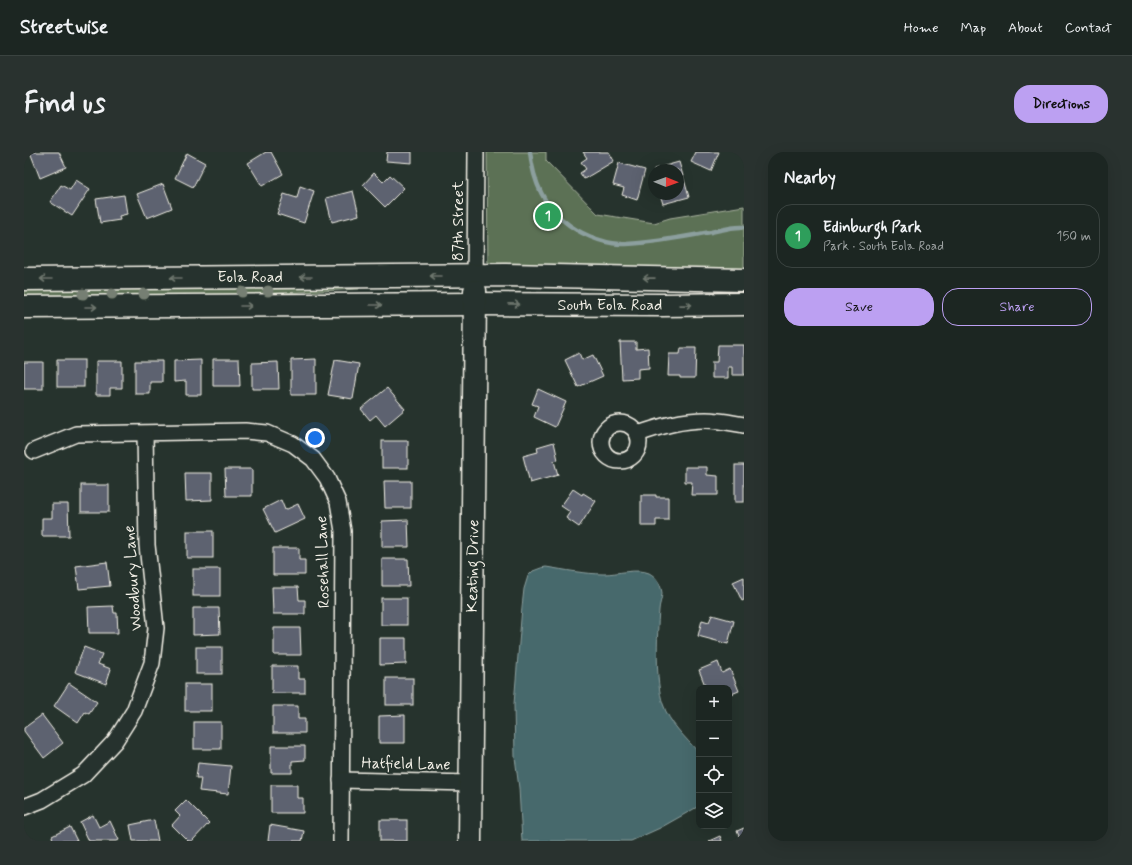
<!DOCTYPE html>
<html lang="en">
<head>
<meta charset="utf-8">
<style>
  body { margin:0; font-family:Mynerve,sans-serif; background:#29322f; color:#f1f3f6 }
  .controls { position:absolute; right:12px; bottom:12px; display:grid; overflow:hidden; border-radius:8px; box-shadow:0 4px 16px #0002 }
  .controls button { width:36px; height:36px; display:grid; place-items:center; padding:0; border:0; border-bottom:1px solid #3a4340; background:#1c2622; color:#f1f3f6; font:20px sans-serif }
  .compass { position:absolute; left:624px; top:12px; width:36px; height:36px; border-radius:50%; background:#1c2622; box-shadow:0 4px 16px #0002; rotate:91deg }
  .you { position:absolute; left:291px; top:286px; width:14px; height:14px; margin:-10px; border:3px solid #fff; border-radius:50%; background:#1a73e8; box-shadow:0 0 0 6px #1a73e833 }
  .badge { display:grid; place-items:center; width:26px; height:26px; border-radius:50%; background:#bca0f2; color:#fff; font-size:13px; font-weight:700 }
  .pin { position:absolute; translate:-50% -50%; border:2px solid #fff; box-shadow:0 1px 4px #0006 }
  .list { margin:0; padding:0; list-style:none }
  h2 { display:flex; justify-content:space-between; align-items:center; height:52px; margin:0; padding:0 16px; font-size:17px }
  h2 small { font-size:13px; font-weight:400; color:#a0a5a5 }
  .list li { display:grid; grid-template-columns:26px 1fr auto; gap:12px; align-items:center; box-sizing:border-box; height:64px; margin:0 8px 8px; padding:0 8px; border:1px solid #3a4340; border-radius:16px }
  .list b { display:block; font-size:15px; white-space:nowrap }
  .list p { margin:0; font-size:13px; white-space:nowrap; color:#a0a5a5 }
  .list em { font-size:13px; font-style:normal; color:#a0a5a5 }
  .actions { display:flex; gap:8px; padding:12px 16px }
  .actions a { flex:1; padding:9px 0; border:1px solid #bca0f2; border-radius:16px; text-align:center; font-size:14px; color:#bca0f2 }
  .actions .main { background:#bca0f2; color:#111 }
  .icon { flex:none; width:22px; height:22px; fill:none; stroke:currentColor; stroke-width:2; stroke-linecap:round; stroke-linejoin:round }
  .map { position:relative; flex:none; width:720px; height:689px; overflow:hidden; border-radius:16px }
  header { display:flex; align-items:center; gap:24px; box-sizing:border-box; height:56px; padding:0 20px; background:#1c2622; border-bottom:1px solid #3a4340 }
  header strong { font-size:19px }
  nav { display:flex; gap:22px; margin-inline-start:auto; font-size:14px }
  .intro { display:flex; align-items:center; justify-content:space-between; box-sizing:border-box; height:96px; padding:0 24px }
  h1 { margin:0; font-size:28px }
  .button { padding:10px 18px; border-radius:16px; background:#bca0f2; color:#111; font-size:14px; font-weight:700 }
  main { display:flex; gap:24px; padding:0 24px }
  aside { flex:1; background:#1c2622; border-radius:16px; box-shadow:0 4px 16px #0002 }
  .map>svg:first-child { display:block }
  .green { fill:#5b7155; stroke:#a8b19e }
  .water { fill:#46696c; stroke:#8c9f9e }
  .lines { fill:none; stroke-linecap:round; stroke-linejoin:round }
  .stream { stroke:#8c9f9e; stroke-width:4.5 }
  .building { fill:#5d626f; stroke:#f4f1e8 }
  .street-casing { stroke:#f4f1e8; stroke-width:18 }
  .secondary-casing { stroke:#f4f1e8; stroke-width:25 }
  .street { stroke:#26332d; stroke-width:15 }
  .secondary { stroke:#26332d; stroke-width:22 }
  .tree { fill:#767f73 }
  .oneway { stroke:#6e766e }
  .labels { text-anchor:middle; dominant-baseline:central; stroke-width:3.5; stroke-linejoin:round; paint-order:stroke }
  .street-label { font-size:16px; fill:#f4f1e8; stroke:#26332d }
</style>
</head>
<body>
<header>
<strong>Streetwise</strong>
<nav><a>Home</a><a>Map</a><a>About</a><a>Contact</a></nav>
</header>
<div class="intro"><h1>Find us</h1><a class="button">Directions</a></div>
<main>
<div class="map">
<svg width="720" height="689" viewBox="0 0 720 689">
  <rect width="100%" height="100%" fill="#26332d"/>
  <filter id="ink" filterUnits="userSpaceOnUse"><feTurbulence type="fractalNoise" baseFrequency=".025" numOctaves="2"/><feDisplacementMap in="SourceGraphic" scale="8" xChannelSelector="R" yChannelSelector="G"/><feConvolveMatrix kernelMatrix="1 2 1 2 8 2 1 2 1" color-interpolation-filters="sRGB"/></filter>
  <g filter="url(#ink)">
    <!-- green -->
    <g class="green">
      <polygon points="463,0 522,0 522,9 574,62 630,71 646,66 720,54 720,129 464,120"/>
      <polygon points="335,134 335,137 200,144 0,146 0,136"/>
    </g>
    <!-- water -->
    <path class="water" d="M522 415C541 418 561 422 580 422 593 422 613 416 625 421 633 425 637 433 638 441 638 447 635 453 635 458 633 484 631 529 639 552 645 571 662 586 675 601V654L636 676 607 689H498L495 636 491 605 490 552 498 455 500 437 504 424 509 419 517 416Z"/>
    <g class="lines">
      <!-- stream -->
      <path class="stream" d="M506 0C509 27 518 52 540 69 554 81 577 91 596 92 625 92 658 85 687 80 697 78 709 74 720 75"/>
    </g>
    <!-- building -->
    <g class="building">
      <polygon points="6,0 35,0 42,15 16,26"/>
      <polygon points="242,0 247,0 259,22 238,34 224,11"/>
      <polygon points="363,0 388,0 388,11 362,9"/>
      <polygon points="559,0 585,0 590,9 560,27 556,21 562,17 557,10 563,6"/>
      <polygon points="672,0 695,0 687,19 667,10"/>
      <polygon points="163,1 181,11 169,35 151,26"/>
      <polygon points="655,10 665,45 639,52 636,42 654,42 654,18 630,18 630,17"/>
      <polygon points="595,11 621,18 613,48 598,43 600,36 589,33"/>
      <polygon points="350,21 359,30 366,23 380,36 361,55 339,33"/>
      <polygon points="52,28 66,37 48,64 26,50 37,33 46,38"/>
      <polygon points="139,32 148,56 123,66 113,42"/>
      <polygon points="276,34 290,39 280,71 253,62 260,42 273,46"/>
      <polygon points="329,39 335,63 308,70 302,46"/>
      <polygon points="100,43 103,62 95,64 96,68 76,71 72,47"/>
      <polygon points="596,190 612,190 612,197 624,196 625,216 614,217 614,226 598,227"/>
      <polygon points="694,193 720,193 720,223 708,223 708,215 704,215 704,226 688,226 688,210 693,210"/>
      <polygon points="657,196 672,196 671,226 656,226 656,224 644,224 645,202 656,202"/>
      <polygon points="555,201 558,208 569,203 579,224 554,235 541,208"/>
      <polygon points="189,207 215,207 216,234 189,234"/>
      <polygon points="292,207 292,243 267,243 267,208"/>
      <rect x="33" y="208" width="27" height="27"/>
      <polygon points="177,208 177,243 162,243 162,229 150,230 150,209"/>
      <polygon points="311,208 335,212 329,247 304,243"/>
      <polygon points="72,209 98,209 98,236 86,236 86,243 72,243"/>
      <polygon points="111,209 138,209 138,230 126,230 126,242 111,242"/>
      <rect x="0" y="210" width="19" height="27"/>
      <polygon points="254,210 255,237 228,237 228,211"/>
      <polygon points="363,236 381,257 361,274 352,263 346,268 337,257"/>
      <polygon points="514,237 542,250 531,275 510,265 514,254 508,252"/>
      <rect x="358" y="289" width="26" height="27"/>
      <polygon points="530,290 534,308 530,309 534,323 506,331 499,304 514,300 513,295"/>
      <rect x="711" y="313" width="9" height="37"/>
      <polygon points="661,315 683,315 683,323 694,324 694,343 667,343 668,330 661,330"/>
      <polygon points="201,317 228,317 228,344 202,344"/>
      <polygon points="161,321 188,321 188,348 162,349"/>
      <polygon points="360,329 387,329 387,356 361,356"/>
      <rect x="57" y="333" width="28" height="27"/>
      <polygon points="549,337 558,343 559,341 572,349 555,375 542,366 546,360 537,354"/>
      <polygon points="617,343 632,343 632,345 644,345 644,368 632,368 632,374 617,374"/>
      <polygon points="257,348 261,358 274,352 281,367 251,381 239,357"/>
      <polygon points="28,352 44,352 45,384 18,384 18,366 28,366"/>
      <polygon points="384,368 385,395 358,395 358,369"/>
      <rect x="163" y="379" width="26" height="27"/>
      <polygon points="249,396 275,396 275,408 281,408 281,423 249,423"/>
      <polygon points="358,407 384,407 385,434 358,434"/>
      <polygon points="83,410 86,434 55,437 52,414"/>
      <rect x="169" y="417" width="27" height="27"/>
      <polygon points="720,425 720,448 718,449 709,430"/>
      <polygon points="248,435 274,435 275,448 281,448 281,462 249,462"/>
      <rect x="357" y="446" width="26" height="27"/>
      <polygon points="89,454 90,461 93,461 94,481 65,481 64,455"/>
      <polygon points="169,456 195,456 196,482 169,483"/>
      <polygon points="688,463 710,469 704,492 674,484 678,468 685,470"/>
      <polygon points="250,476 276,476 277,503 250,503"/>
      <polygon points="356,486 382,486 382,512 356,513"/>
      <polygon points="60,495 78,502 74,512 87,517 82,532 51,520"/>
      <rect x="172" y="495" width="26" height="27"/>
      <polygon points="694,510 698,521 706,517 715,539 705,543 705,536 682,536 675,518"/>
      <polygon points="248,514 274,514 274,527 281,527 281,541 248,541"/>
      <rect x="362" y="526" width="27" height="27"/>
      <polygon points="45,531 73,550 65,562 61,560 54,571 30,554"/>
      <rect x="161" y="532" width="27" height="27"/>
      <polygon points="249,554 274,554 274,567 281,567 281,581 249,581"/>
      <polygon points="18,563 39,591 20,606 0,579 0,576"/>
      <polygon points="381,563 381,591 355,591 355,564"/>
      <rect x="170" y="570" width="27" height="27"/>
      <polygon points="247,594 281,594 281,608 268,609 268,621 247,621"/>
      <polygon points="174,611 207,614 204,642 175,639 177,626 172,626"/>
      <polygon points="247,633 273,633 273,646 279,646 279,661 247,661"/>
      <polygon points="162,648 185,671 168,689 164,689 148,673 156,664 151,659"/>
      <polygon points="69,663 75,675 86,669 95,688 93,689 65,689 56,670"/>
      <polygon points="130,668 134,689 109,689 106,673"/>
      <rect x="356" y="668" width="27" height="21"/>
      <polygon points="246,673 280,679 278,689 244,689"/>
      <polygon points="46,675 53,689 27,689 29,688 28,684"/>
      <polygon points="720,676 720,689 717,689 713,679"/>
      <polygon points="696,684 698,689 685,689"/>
    </g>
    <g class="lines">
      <defs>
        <g id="street">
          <polyline points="451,133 452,0"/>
          <circle cx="596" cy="290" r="19"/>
          <path d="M614 282C637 274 658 268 682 268 695 268 708 271 720 273"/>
          <polyline points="10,299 52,282 221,279 243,281 269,292 289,307 303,326 314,350 319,379 317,689"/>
          <polyline points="317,628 446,631"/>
          <polyline points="0,655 18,648 59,623 91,589 110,559 128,511 132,476 123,393 121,282"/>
        </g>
        <g id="secondary">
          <polyline points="0,127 482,123 720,128"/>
          <polyline points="0,155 451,152 638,153 720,152"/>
          <polyline points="446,689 451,139"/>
        </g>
      </defs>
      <!-- street casing -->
      <use href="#street" class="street-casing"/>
      <!-- secondary casing -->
      <use href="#secondary" class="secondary-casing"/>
      <!-- street -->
      <use href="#street" class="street"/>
      <!-- secondary -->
      <use href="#secondary" class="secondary"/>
    </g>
    <!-- trees -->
    <g class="tree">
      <circle cx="244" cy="139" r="5.5"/>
      <circle cx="218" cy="140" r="5.5"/>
      <circle cx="59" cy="142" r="5.5"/>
      <circle cx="88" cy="142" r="5.5"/>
      <circle cx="120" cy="142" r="5.5"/>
    </g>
    <!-- one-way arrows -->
    <defs><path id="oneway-shaft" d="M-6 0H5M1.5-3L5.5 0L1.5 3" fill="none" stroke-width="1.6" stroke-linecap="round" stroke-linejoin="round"/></defs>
    <g class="oneway">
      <use href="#oneway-shaft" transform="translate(412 124) rotate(180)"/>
      <use href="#oneway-shaft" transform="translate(282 125) rotate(180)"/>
      <use href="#oneway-shaft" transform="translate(152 126) rotate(180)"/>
      <use href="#oneway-shaft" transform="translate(625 126) rotate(-179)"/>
      <use href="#oneway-shaft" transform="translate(22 127) rotate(180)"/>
      <use href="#oneway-shaft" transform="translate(490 152) rotate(1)"/>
      <use href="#oneway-shaft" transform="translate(352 153)"/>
      <use href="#oneway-shaft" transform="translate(662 153) rotate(-1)"/>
      <use href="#oneway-shaft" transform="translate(222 154)"/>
      <use href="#oneway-shaft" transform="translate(67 155)"/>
    </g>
  </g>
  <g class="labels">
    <!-- street labels -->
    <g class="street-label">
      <text transform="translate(434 69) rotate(-90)">87th Street</text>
      <text x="226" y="125">Eola Road</text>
      <text x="586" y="153">South Eola Road</text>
      <text transform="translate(299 410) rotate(-92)">Rosehall Lane</text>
      <text transform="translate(449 414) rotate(-89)">Keating Drive</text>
      <text transform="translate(109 426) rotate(-94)">Woodbury Lane</text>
      <text transform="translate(382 612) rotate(1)">Hatfield Lane</text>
    </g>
  </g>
</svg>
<div class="controls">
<button>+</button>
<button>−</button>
<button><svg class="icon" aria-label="locate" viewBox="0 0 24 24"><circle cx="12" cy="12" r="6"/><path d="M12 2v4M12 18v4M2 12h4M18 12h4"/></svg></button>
<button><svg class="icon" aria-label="layers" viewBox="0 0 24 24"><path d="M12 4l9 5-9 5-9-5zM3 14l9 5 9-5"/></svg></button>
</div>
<svg class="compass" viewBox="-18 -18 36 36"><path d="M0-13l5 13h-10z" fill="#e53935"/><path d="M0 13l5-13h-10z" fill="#a0a5a5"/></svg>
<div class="you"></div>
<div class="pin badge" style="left:524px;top:64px;background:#2e9e5b">1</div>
</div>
<aside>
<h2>Nearby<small></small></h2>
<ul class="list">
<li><span class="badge" style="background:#2e9e5b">1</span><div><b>Edinburgh Park</b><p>Park · South Eola Road</p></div><em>150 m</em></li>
</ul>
<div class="actions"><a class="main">Save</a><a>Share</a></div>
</aside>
</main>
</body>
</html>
